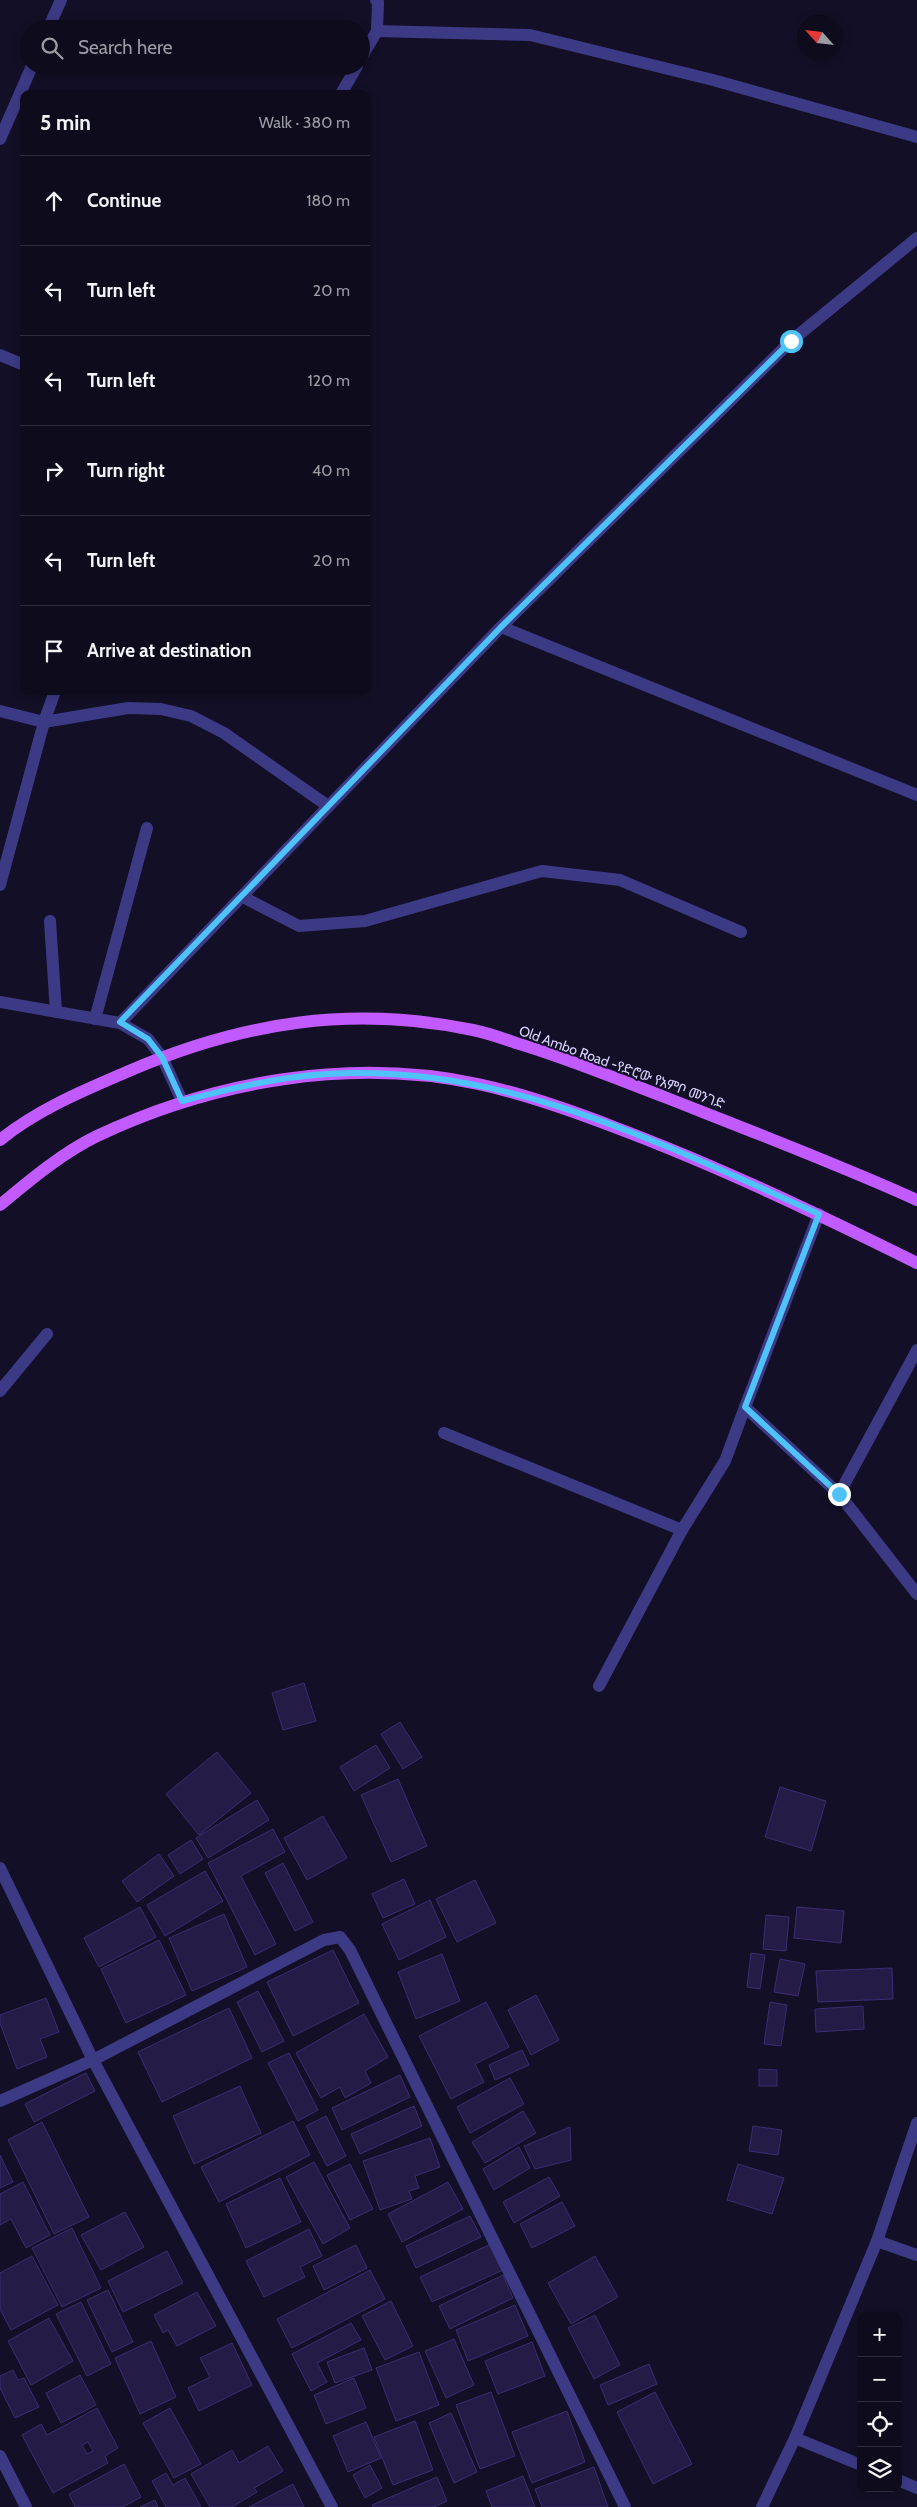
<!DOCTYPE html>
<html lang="en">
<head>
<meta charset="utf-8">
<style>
  body { margin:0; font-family:Cabin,"Noto Sans Ethiopic",sans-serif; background:#171425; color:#f1f3f6 }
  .controls { position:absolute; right:15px; bottom:15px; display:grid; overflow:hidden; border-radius:10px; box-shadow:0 2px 8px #0003 }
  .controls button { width:45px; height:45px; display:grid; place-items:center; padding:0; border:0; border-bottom:1px solid #2e2b3b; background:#0e0b1c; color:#f1f3f6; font:25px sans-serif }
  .compass { position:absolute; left:797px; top:15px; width:45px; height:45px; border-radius:50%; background:#0e0b1c; box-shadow:0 2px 8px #0003; rotate:297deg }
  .stop { position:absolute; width:15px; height:15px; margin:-11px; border:4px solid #4fc3f7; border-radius:50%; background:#fff }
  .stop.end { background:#4fc3f7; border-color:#fff; box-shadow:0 1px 5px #0008 }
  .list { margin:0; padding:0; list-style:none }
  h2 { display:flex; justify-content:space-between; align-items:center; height:65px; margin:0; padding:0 20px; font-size:21px }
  h2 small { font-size:16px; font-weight:400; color:#9b9ba3 }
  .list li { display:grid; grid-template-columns:32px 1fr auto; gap:15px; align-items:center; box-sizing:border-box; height:90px; padding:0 20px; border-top:1px solid #2e2b3b }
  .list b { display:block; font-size:19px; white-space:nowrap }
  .list em { font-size:16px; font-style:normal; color:#9b9ba3 }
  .icon { flex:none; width:28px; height:28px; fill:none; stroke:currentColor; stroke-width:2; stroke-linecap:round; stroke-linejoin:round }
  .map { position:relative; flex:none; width:917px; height:2507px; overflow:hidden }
  .search { position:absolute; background:#0e0b1c; box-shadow:0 2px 8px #0003; left:20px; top:20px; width:350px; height:55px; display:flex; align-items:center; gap:12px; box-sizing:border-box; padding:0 18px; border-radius:28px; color:#9b9ba3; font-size:19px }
  .panel { position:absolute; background:#0e0b1c; box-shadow:0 2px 8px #0003; left:20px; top:90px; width:350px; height:605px; border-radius:10px }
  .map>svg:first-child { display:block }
  .building { fill:#241b47; stroke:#3b2d73; fill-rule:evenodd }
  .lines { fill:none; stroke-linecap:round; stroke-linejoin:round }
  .service { stroke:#3d3a85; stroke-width:12 }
  .minor { stroke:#3d3a85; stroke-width:12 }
  .tertiary { stroke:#3d3a85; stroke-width:12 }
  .primary { stroke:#c25bff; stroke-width:12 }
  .route { stroke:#4fc3f7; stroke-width:6 }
  .labels { text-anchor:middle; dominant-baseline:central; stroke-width:4; stroke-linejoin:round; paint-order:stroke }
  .street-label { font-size:14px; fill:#d9d4ff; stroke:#130f26 }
</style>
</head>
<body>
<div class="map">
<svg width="917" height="2507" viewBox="0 0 917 2507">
  <rect width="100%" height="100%" fill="#130f26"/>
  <!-- building -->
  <g class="building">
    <polygon points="304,1683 316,1721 283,1730 272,1693"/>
    <polygon points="400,1722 422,1757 403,1769 381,1734"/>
    <polygon points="376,1745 390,1768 354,1791 340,1767"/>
    <polygon points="217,1752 251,1793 199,1835 166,1794"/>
    <polygon points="398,1779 427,1846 391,1862 361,1795"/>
    <polygon points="780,1787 826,1801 811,1851 765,1837"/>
    <polygon points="257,1800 269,1820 208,1858 196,1838"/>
    <polygon points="323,1816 347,1858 307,1880 284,1838"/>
    <polygon points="273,1829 285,1852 241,1876 276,1944 255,1955 208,1863"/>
    <polygon points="191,1840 203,1859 180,1874 168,1855"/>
    <polygon points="159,1854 174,1876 137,1902 122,1881"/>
    <polygon points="283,1863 313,1922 295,1931 265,1873"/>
    <polygon points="205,1871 223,1901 165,1936 147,1905"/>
    <polygon points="404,1879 415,1904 383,1918 372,1894"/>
    <polygon points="475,1880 496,1923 457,1942 436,1899"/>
    <polygon points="430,1900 446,1937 399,1960 382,1924"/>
    <polygon points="140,1907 156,1937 99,1967 84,1938"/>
    <polygon points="797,1907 844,1911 841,1943 794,1938"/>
    <polygon points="224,1914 247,1967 192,1991 169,1938"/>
    <polygon points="766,1915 789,1917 786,1951 763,1949"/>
    <polygon points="159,1940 186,1995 126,2023 101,1969"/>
    <polygon points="333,1950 359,2003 293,2036 267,1982"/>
    <polygon points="751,1953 765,1955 760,1989 747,1987"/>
    <polygon points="442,1954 460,2001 416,2019 398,1972"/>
    <polygon points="780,1959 805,1964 798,1996 774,1992"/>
    <polygon points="892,1968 893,1999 818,2002 816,1971"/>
    <polygon points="258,1991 284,2041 262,2052 237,2002"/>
    <polygon points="536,1995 559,2040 531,2055 508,2010"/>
    <polygon points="46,1998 59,2032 40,2039 47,2057 17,2069 0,2023 0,2015"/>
    <polygon points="486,2002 509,2047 475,2064 484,2082 451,2099 419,2036"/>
    <polygon points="770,2002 787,2005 781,2046 764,2044"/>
    <polygon points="863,2006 864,2029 816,2032 815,2009"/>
    <polygon points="229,2008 252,2058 162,2102 138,2052"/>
    <polygon points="364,2014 388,2057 365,2071 371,2083 345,2098 340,2087 321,2098 296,2053"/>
    <polygon points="522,2050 529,2065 495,2080 489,2065"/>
    <polygon points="289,2053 318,2110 298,2121 268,2063"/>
    <polygon points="759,2069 777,2070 777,2086 759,2086"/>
    <polygon points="86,2073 95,2091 34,2122 25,2104"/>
    <polygon points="400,2075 410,2097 342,2130 332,2108"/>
    <polygon points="510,2078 524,2104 470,2133 457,2107"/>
    <polygon points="240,2086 261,2133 194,2164 173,2116"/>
    <polygon points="414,2106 422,2126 360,2154 351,2134"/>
    <polygon points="523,2111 536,2133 485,2163 472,2142"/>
    <polygon points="326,2116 346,2156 327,2166 306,2126"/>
    <polygon points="293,2121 310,2155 219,2202 201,2167"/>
    <polygon points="42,2122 89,2217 54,2234 8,2140"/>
    <polygon points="753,2126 782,2130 778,2155 749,2151"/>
    <polygon points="570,2127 571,2160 535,2169 524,2146"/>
    <polygon points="430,2138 440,2167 415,2176 419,2188 409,2191 412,2199 380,2210 363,2161"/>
    <polygon points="519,2147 530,2168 494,2190 483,2169"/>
    <polygon points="0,2155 13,2182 0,2188"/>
    <polygon points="314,2162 350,2228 323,2244 286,2177"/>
    <polygon points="350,2164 373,2209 350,2220 327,2175"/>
    <polygon points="738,2164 784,2178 772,2214 727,2200"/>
    <polygon points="549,2177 560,2196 514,2223 503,2202"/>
    <polygon points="280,2178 301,2222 246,2248 226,2204"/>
    <polygon points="23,2182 50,2235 26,2248 11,2219 0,2225 0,2194"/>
    <polygon points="448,2182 463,2209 402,2242 388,2214"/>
    <polygon points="562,2202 575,2226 532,2248 520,2224"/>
    <polygon points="125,2212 144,2247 101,2270 81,2235"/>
    <polygon points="470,2216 481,2237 416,2268 406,2246"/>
    <polygon points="72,2228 101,2288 62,2307 32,2248"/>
    <polygon points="309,2229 322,2256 300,2267 305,2277 264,2297 246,2261"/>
    <polygon points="491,2244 503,2270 432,2302 420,2277"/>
    <polygon points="356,2245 367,2268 324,2290 313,2266"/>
    <polygon points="167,2251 183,2283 123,2312 108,2281"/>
    <polygon points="32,2256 58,2305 11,2330 0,2309 0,2273"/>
    <polygon points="595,2256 618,2297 571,2324 548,2283"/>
    <polygon points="370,2270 385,2299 292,2348 277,2319"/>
    <polygon points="503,2275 513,2298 450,2329 439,2306"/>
    <polygon points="108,2290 133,2342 112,2352 87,2300"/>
    <polygon points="197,2292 216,2326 177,2346 168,2330 163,2333 154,2315"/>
    <polygon points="391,2301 413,2346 385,2360 362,2316"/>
    <polygon points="81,2302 111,2364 87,2376 56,2314"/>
    <polygon points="515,2305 528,2336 468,2361 456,2330"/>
    <polygon points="595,2315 620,2365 594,2379 568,2328"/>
    <polygon points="49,2318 73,2361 31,2385 8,2341"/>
    <polygon points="351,2323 361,2340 317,2363 327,2382 311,2391 292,2354"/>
    <polygon points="454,2339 474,2385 446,2398 425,2351"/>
    <polygon points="151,2341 176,2397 140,2414 115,2358"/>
    <polygon points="532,2342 545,2376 498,2394 485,2361"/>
    <polygon points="232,2343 252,2385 199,2411 188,2388 210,2377 200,2358"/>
    <polygon points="364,2348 372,2370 335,2383 327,2362"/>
    <polygon points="419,2352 439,2405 396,2421 376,2368"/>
    <polygon points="649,2364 657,2384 608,2405 600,2385"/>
    <polygon points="13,2370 18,2380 24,2378 39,2407 15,2418 0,2388 0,2376"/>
    <polygon points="80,2375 96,2405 61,2423 46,2393"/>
    <polygon points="354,2378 366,2408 326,2424 314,2395"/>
    <polygon points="491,2392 515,2456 480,2469 456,2405"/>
    <polygon points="655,2392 692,2464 653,2484 617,2412"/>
    <path d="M97 2408 118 2448 105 2456 108 2463 53 2493 22 2435 41 2424 47 2435ZM88 2442 93 2451 87 2454 82 2445Z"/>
    <polygon points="170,2408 201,2464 174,2478 143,2423"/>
    <polygon points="567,2411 585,2462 532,2483 512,2432"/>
    <polygon points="451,2413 477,2472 454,2483 429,2423"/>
    <polygon points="415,2421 433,2470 393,2485 374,2437"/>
    <polygon points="366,2422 381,2458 348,2472 333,2436"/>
    <polygon points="268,2446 283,2471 254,2488 257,2492 232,2507 210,2507 191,2474 232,2450 239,2463"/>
    <polygon points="124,2464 141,2497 123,2507 75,2507 69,2494"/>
    <polygon points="370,2465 382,2488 365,2498 353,2475"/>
    <polygon points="594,2467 608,2507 542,2507 535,2489"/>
    <polygon points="166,2473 173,2485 185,2478 201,2507 166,2507 152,2481"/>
    <polygon points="523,2476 535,2507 492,2507 486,2491"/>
    <polygon points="437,2477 447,2501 434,2507 373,2507 372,2505"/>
    <polygon points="293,2484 304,2507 249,2507"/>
    <polygon points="155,2500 158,2507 140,2507"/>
  </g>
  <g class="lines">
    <!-- service -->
    <g class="service">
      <polyline points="243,897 299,926 365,921 542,871 620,880 741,932"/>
      <polyline points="50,921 56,1012"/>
      <polyline points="95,1019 147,828"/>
      <polyline points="0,1391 47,1334"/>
    </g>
    <!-- minor -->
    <g class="minor">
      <polyline points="48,29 61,0"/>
      <polyline points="377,31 530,35 713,80 917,137"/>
      <polyline points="361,58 377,31 378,2 376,0"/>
      <polyline points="341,94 357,66"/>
      <polyline points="0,139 32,66"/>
      <polyline points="0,355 24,365"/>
      <polyline points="501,627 917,795"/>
      <polyline points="0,711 44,722 128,708 161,709 191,716 224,733 328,806"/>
      <polyline points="0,885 44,722 55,691"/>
      <polyline points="120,1023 501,627 791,341 917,238"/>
      <polyline points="745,1407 819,1214"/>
      <polyline points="444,1433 682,1530"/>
      <polyline points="839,1494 917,1350"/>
      <polyline points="599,1686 682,1530 725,1461 745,1407 839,1494 917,1594"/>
      <polyline points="0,1868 93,2060 332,2507"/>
      <polyline points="0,2101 93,2060 324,1940 340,1937 350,1950 625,2507"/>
      <polyline points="877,2241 917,2255"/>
      <polyline points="795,2438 861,2465"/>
      <polyline points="0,2456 26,2507"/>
      <polyline points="898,2480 917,2488"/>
      <polyline points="762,2507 795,2438 877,2241 917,2123"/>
    </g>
    <!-- tertiary -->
    <polyline class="tertiary" points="0,1002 120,1023 148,1039 162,1057 182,1101"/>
    <!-- primary -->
    <g class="primary">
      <path d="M0 1140C38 1109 85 1090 129 1071 242 1022 352 1005 473 1030 488 1033 502 1038 516 1043 567 1058 617 1079 667 1098 751 1131 835 1163 917 1200"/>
      <path d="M0 1205C30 1180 62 1153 97 1136 213 1081 350 1057 478 1084 525 1094 570 1110 614 1127 718 1166 818 1214 917 1263"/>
    </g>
  </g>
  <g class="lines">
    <!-- route -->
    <path class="route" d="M791 341 501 627 120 1022 148 1039 162 1057 182 1101C229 1089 277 1077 327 1074 504 1063 662 1144 819 1214L745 1407 839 1494"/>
  </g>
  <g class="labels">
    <!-- street labels -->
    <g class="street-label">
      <text transform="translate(622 1067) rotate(20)">Old Ambo Road -የድሮው የአምቦ መንገድ</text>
    </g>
  </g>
</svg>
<div class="controls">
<button>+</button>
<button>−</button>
<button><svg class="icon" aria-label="locate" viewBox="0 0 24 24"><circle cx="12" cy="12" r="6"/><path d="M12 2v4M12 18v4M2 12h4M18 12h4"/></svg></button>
<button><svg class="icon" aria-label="layers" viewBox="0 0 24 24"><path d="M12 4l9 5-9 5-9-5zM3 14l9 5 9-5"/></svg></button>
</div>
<svg class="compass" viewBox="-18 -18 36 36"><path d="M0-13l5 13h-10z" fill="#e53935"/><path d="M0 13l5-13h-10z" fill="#9b9ba3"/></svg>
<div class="stop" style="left:791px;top:341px"></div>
<div class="stop end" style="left:839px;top:1494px"></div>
<div class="search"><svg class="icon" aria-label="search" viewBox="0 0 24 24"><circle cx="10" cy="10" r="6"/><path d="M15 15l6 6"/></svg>Search here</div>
<section class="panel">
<h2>5 min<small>Walk · 380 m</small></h2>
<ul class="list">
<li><svg class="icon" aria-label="ahead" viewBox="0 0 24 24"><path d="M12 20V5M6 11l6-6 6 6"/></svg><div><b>Continue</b></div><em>180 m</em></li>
<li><svg class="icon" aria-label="left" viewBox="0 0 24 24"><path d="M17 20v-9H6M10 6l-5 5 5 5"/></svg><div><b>Turn left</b></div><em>20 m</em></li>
<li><svg class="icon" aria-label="left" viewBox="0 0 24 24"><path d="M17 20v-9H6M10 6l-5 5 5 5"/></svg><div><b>Turn left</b></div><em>120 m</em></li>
<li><svg class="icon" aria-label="right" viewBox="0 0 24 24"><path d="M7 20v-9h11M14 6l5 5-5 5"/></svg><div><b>Turn right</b></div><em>40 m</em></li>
<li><svg class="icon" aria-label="left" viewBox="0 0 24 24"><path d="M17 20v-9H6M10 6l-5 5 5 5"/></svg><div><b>Turn left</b></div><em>20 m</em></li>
<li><svg class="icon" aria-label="arrive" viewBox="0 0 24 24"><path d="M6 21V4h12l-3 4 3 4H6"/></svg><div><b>Arrive at destination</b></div></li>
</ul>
</section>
</div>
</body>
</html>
